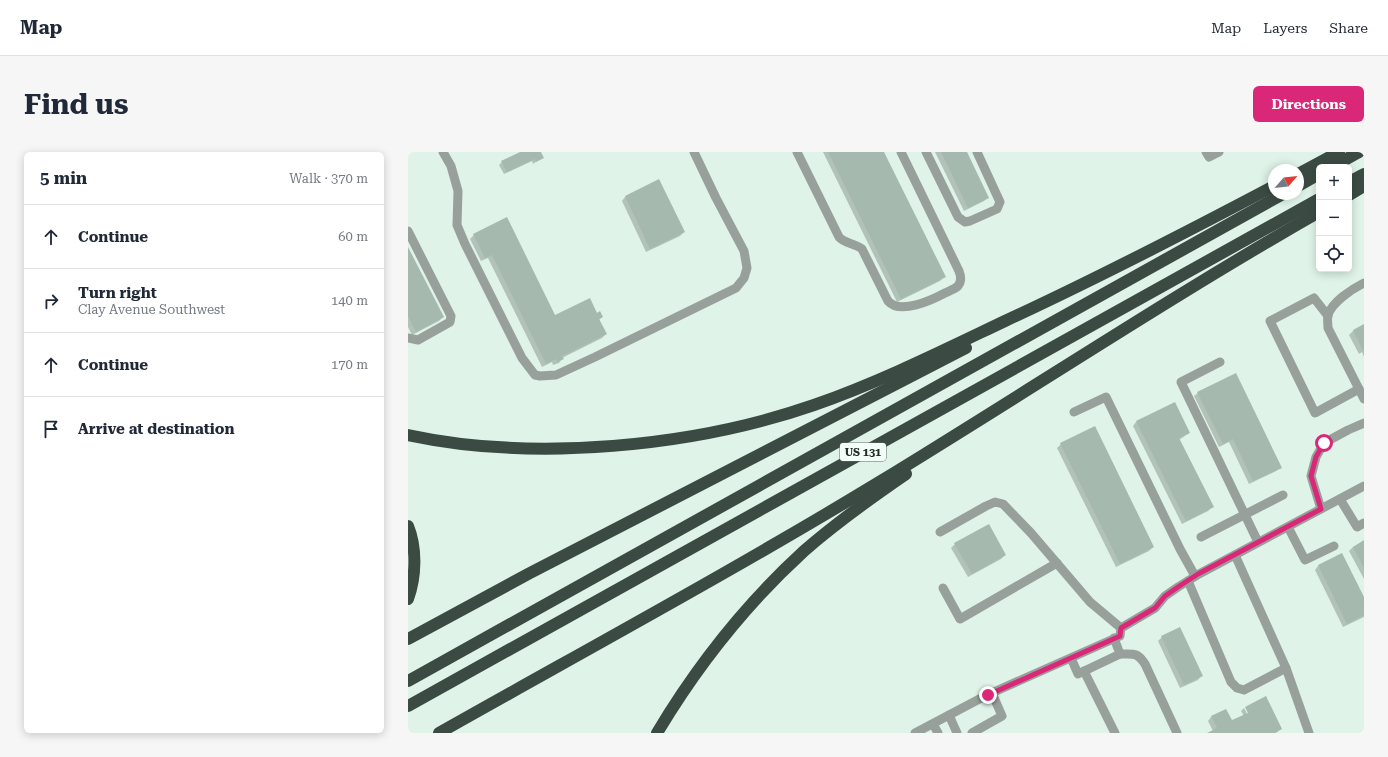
<!DOCTYPE html>
<html lang="en">
<head>
<meta charset="utf-8">
<style>
  body { margin:0; font-family:"Roboto Serif",serif; background:#f6f6f7; color:#1f2937 }
  .controls { position:absolute; right:12px; top:12px; display:grid; overflow:hidden; border-radius:6px; box-shadow:0 2px 10px #0003 }
  .controls button { width:36px; height:36px; display:grid; place-items:center; padding:0; border:0; border-bottom:1px solid #e0e1e3; background:#fff; color:#1f2937; font:20px sans-serif }
  .compass { position:absolute; left:860px; top:12px; width:36px; height:36px; border-radius:50%; background:#fff; box-shadow:0 2px 10px #0003; rotate:63deg }
  .stop { position:absolute; width:12px; height:12px; margin:-9px; border:3px solid #db2777; border-radius:50%; background:#fff }
  .stop.end { background:#db2777; border-color:#fff; box-shadow:0 1px 4px #0008 }
  .list { margin:0; padding:0; list-style:none }
  h2 { display:flex; justify-content:space-between; align-items:center; height:52px; margin:0; padding:0 16px; font-size:17px }
  h2 small { font-size:13px; font-weight:400; color:#747a83 }
  .list li { display:grid; grid-template-columns:26px 1fr auto; gap:12px; align-items:center; box-sizing:border-box; height:64px; padding:0 16px; border-top:1px solid #e0e1e3 }
  .list b { display:block; font-size:15px; white-space:nowrap }
  .list p { margin:0; font-size:13px; white-space:nowrap; color:#747a83 }
  .list em { font-size:13px; font-style:normal; color:#747a83 }
  .icon { flex:none; width:22px; height:22px; fill:none; stroke:currentColor; stroke-width:2; stroke-linecap:round; stroke-linejoin:round }
  .map { position:relative; flex:none; width:956px; height:581px; overflow:hidden; border-radius:6px }
  header { display:flex; align-items:center; gap:24px; box-sizing:border-box; height:56px; padding:0 20px; background:#fff; border-bottom:1px solid #e0e1e3 }
  header strong { font-size:19px }
  nav { display:flex; gap:22px; margin-inline-start:auto; font-size:14px }
  .intro { display:flex; align-items:center; justify-content:space-between; box-sizing:border-box; height:96px; padding:0 24px }
  h1 { margin:0; font-size:28px }
  .button { padding:10px 18px; border-radius:6px; background:#db2777; color:#fff; font-size:14px; font-weight:700 }
  main { display:flex; gap:24px; padding:0 24px }
  aside { flex:1; background:#fff; border-radius:6px; box-shadow:0 2px 10px #0003 }
  .map>svg:first-child { display:block }
  .shadow { fill:#0003 }
  .building { fill:#a6b9af }
  .lines { fill:none; stroke-linecap:round; stroke-linejoin:round }
  .minor { stroke:#98a09c; stroke-width:9 }
  .highway { stroke:#3b4b43; stroke-width:12 }
  .route { stroke:#db2777; stroke-width:5 }
  .labels { text-anchor:middle; dominant-baseline:central; stroke-width:3; stroke-linejoin:round; paint-order:stroke }
  .shield { fill:#f2fef8; stroke:#626b66; stroke-width:1 }
  .shield-label { font-size:11px; font-weight:bold; fill:#252c28 }
</style>
</head>
<body>
<header>
<strong>Map</strong>
<nav><a>Map</a><a>Layers</a><a>Share</a></nav>
</header>
<div class="intro"><h1>Find us</h1><a class="button">Directions</a></div>
<main>
<aside>
<h2>5 min<small>Walk · 370 m</small></h2>
<ul class="list">
<li><svg class="icon" aria-label="ahead" viewBox="0 0 24 24"><path d="M12 20V5M6 11l6-6 6 6"/></svg><div><b>Continue</b></div><em>60 m</em></li>
<li><svg class="icon" aria-label="right" viewBox="0 0 24 24"><path d="M7 20v-9h11M14 6l5 5-5 5"/></svg><div><b>Turn right</b><p>Clay Avenue Southwest</p></div><em>140 m</em></li>
<li><svg class="icon" aria-label="ahead" viewBox="0 0 24 24"><path d="M12 20V5M6 11l6-6 6 6"/></svg><div><b>Continue</b></div><em>170 m</em></li>
<li><svg class="icon" aria-label="arrive" viewBox="0 0 24 24"><path d="M6 21V4h12l-3 4 3 4H6"/></svg><div><b>Arrive at destination</b></div></li>
</ul>
</aside>
<div class="map">
<svg width="956" height="581" viewBox="0 0 956 581">
  <rect width="100%" height="100%" fill="#dff3e8"/>
  <!-- shadow -->
  <g class="shadow">
    <polygon points="114,0 132,0 135,5 125,12 124,9 96,22 91,13 94,10"/>
    <polygon points="415,0 475,0 536,125 532,129 489,150"/>
    <polygon points="527,0 558,0 580,45 576,49 556,59"/>
    <polygon points="251,29 276,80 272,84 238,100 214,49 217,45"/>
    <polygon points="66,83 146,165 189,162 194,165 191,168 198,182 194,186 154,206 154,207 151,211 145,213 144,210 134,215 80,106 73,109 62,87"/>
    <polygon points="0,98 35,165 31,169 4,183 0,175"/>
    <polygon points="956,173 956,205 954,200 951,202 941,183 945,179"/>
    <polygon points="790,241 872,315 868,319 841,332 821,290 811,295 786,244"/>
    <polygon points="728,270 781,281 771,288 804,355 800,359 774,372 725,274"/>
    <polygon points="653,292 745,395 741,399 708,415 649,296"/>
    <polygon points="956,390 956,427 941,399 945,395"/>
    <polygon points="547,392 597,403 593,407 560,425 543,396"/>
    <polygon points="910,414 956,447 956,465 935,475 907,418"/>
    <polygon points="754,485 793,524 790,528 772,536 750,489"/>
    <polygon points="836,556 841,565 873,577 868,581 801,581 805,579 800,569 803,565 818,558 823,570 836,564 833,559"/>
  </g>
  <!-- building -->
  <g class="building">
    <polygon points="112,0 133,0 136,6 128,10 127,7 99,20 93,9"/>
    <polygon points="420,0 476,0 538,125 493,147"/>
    <polygon points="533,0 559,0 581,46 560,56"/>
    <polygon points="251,27 277,80 242,97 217,44"/>
    <polygon points="99,65 147,163 182,146 189,161 192,159 195,165 191,167 199,182 154,204 156,207 149,210 148,207 138,212 84,103 77,106 65,82"/>
    <polygon points="0,95 36,165 8,180 0,164"/>
    <polygon points="956,172 956,198 955,199 945,178"/>
    <polygon points="828,221 874,316 845,329 825,287 815,292 789,240"/>
    <polygon points="767,250 782,281 771,286 806,355 778,369 728,269"/>
    <polygon points="687,274 746,395 712,412 652,291"/>
    <polygon points="581,372 598,403 564,422 546,391"/>
    <polygon points="956,388 956,416 945,395"/>
    <polygon points="934,401 956,445 956,463 939,472 910,413"/>
    <polygon points="772,475 795,524 776,533 753,484"/>
    <polygon points="858,544 874,577 866,581 799,581 809,576 803,564 818,557 824,568 840,561 837,555"/>
  </g>
  <g class="lines">
    <!-- minor -->
    <g class="minor">
      <polyline points="35,0 43,14 50,39 49,73 57,92 114,206 127,223 132,224 148,223 187,205 328,136 336,126 339,116 336,99 308,46 286,0"/>
      <path d="M389 0 431 85C437 92 447 91 454 97L480 149C492 163 524 148 537 141 541 139 547 137 550 134 554 129 553 124 551 119L493 0"/>
      <polyline points="518,0 550,65 557,70 562,69 589,57 592,50 569,0"/>
      <polyline points="798,0 801,5 811,0"/>
      <polyline points="0,79 43,164 42,170 10,188 0,186"/>
      <path d="M956 131C944 137 924 150 920 163 919 167 920 172 920 176L956 247"/>
      <polyline points="920,164 906,146 862,169 907,261 951,237"/>
      <polyline points="812,210 773,230 850,390"/>
      <polyline points="666,260 698,245 772,397 787,424"/>
      <polyline points="932,347 949,375 956,371"/>
      <polyline points="913,357 903,324 908,305 916,291 940,278 956,271"/>
      <polyline points="880,375 897,408 926,394"/>
      <polyline points="532,380 578,354 587,350 595,352 623,381 682,450 713,476 747,456 757,444 770,435 791,422 956,334"/>
      <polyline points="793,385 875,343"/>
      <polyline points="827,403 878,516"/>
      <polyline points="780,429 823,530 829,536 836,538 878,516 901,581"/>
      <polyline points="535,436 552,467 649,411"/>
      <path d="M712 502C726 502 729 500 737 512L769 581"/>
      <polyline points="663,506 670,522 712,502 706,486"/>
      <polyline points="676,519 707,581"/>
      <polyline points="541,563 549,581"/>
      <polyline points="525,572 530,581"/>
      <polyline points="507,581 579,543 712,484 713,476"/>
      <polyline points="564,581 594,564 584,541"/>
    </g>
    <!-- highway -->
    <g class="highway">
      <polyline points="924,15 951,0"/>
      <polyline points="890,22 931,0"/>
      <polyline points="941,30 956,22"/>
      <polyline points="890,34 911,22"/>
      <polyline points="941,43 956,34"/>
      <path d="M0 283C126 310 285 295 406 253 472 230 534 199 597 169 688 127 777 81 866 34"/>
      <path d="M0 374C9 396 8 425 0 447"/>
      <polyline points="0,487 122,421 558,196"/>
      <polyline points="0,529 875,42"/>
      <polyline points="0,554 911,47"/>
      <path d="M31 581C178 498 328 417 473 329 619 240 762 145 911 60"/>
      <path d="M249 581C289 514 338 452 396 399 428 371 463 346 498 322"/>
    </g>
  </g>
  <g class="lines">
    <!-- route -->
    <polyline class="route" points="580,543 712,484 713,476 747,456 757,444 770,435 790,422 913,357 903,324 908,305 916,291"/>
  </g>
  <g class="labels">
    <!-- shield labels -->
    <rect class="shield" x="432" y="291" width="46" height="18" rx="3"/>
    <g class="shield-label">
      <text x="455" y="300">US 131</text>
    </g>
  </g>
</svg>
<div class="controls">
<button>+</button>
<button>−</button>
<button><svg class="icon" aria-label="locate" viewBox="0 0 24 24"><circle cx="12" cy="12" r="6"/><path d="M12 2v4M12 18v4M2 12h4M18 12h4"/></svg></button>
</div>
<svg class="compass" viewBox="-18 -18 36 36"><path d="M0-13l5 13h-10z" fill="#e53935"/><path d="M0 13l5-13h-10z" fill="#747a83"/></svg>
<div class="stop" style="left:916px;top:291px"></div>
<div class="stop end" style="left:580px;top:543px"></div>
</div>
</main>
</body>
</html>
